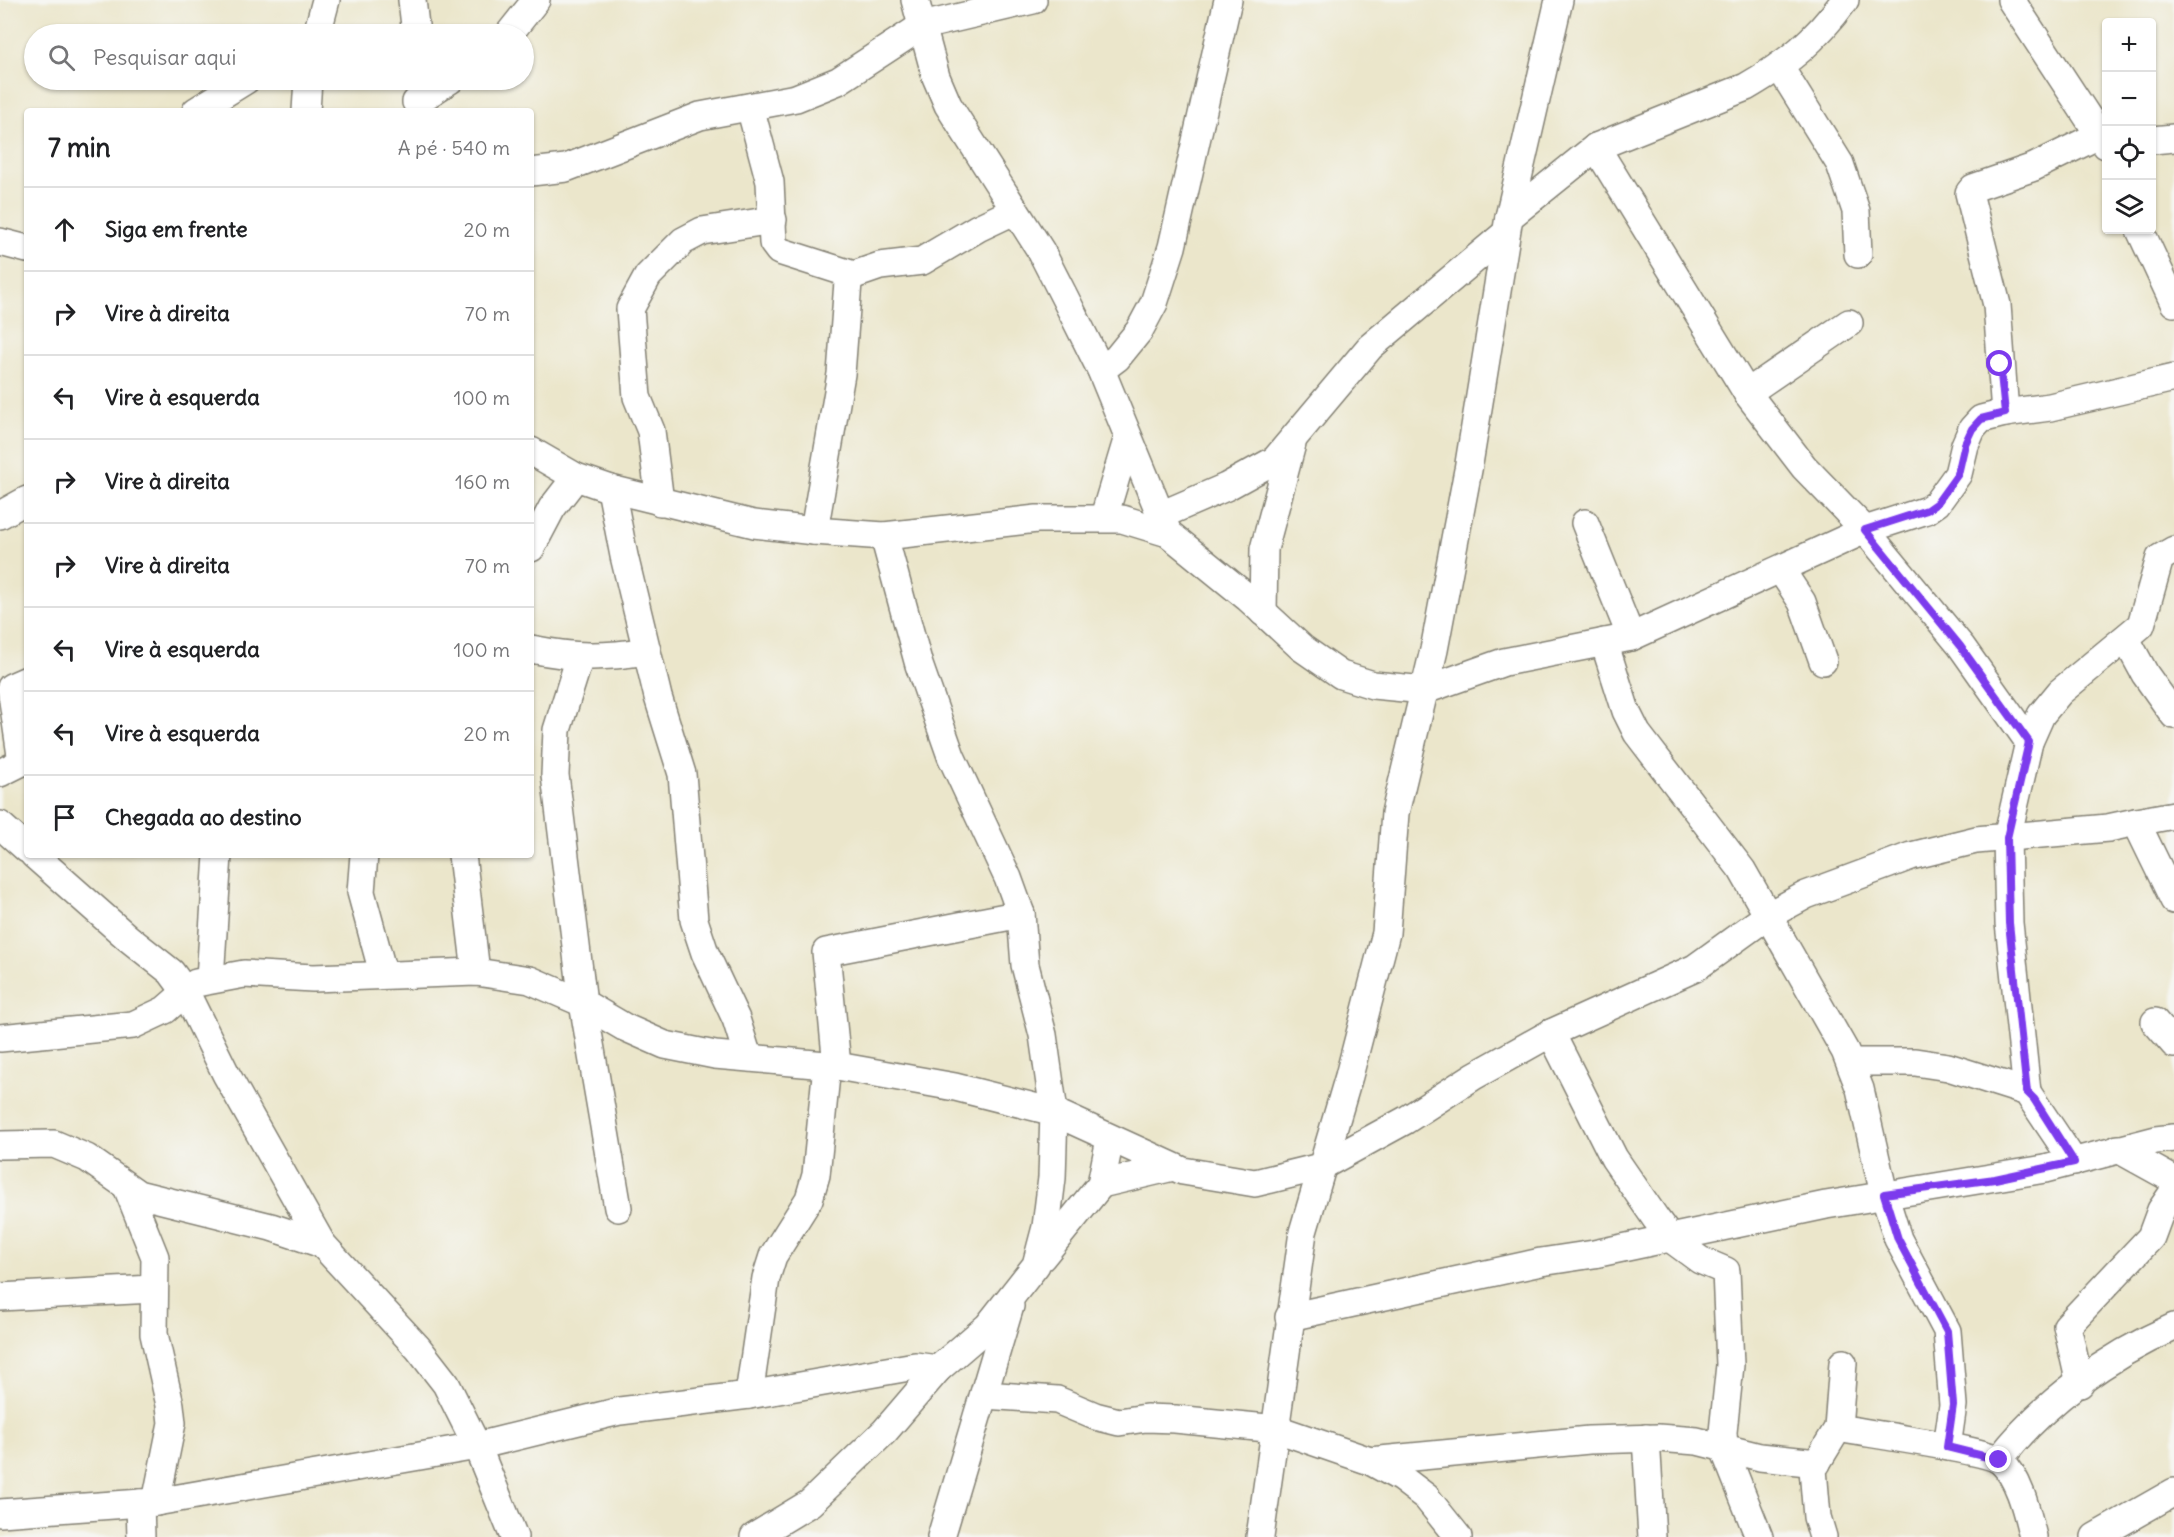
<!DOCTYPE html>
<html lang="pt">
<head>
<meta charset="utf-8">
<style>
  body { margin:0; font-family:Delius,sans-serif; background:#f2f2f2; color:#202124 }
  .controls { position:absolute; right:18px; top:18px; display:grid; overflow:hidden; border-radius:6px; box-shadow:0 2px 4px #0004 }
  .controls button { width:54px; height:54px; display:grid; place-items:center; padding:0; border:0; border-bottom:2px solid #e0e0e0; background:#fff; color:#202124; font:30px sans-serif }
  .stop { position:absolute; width:18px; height:18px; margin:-14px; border:4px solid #7c3aed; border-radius:50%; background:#fff }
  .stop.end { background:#7c3aed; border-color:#fff; box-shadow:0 2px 6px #0008 }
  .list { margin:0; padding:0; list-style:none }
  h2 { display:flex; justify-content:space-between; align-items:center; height:78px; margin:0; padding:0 24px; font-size:26px }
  h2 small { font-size:20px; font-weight:400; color:#757577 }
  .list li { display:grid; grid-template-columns:39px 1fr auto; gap:18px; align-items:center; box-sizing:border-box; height:84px; padding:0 24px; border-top:2px solid #e0e0e0 }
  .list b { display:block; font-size:22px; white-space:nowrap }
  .list em { font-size:20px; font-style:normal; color:#757577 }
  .icon { flex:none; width:33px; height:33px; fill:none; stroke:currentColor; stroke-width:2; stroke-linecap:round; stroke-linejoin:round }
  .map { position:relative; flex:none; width:2174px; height:1537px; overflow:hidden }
  .search { position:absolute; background:#fff; box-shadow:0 2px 4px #0004; left:24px; top:24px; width:510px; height:66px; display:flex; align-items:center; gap:15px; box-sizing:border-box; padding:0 21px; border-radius:33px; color:#757577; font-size:22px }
  .panel { position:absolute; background:#fff; box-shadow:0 2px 4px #0004; left:24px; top:108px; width:510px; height:750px; border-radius:6px }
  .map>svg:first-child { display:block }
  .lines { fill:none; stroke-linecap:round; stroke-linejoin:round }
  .minor-casing { stroke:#848174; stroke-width:30 }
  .minor { stroke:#fff; stroke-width:27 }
  .route { stroke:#7c3aed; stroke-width:8 }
</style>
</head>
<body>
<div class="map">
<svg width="2174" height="1537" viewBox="0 0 2174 1537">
  <rect width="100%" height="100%" fill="#f6f6f2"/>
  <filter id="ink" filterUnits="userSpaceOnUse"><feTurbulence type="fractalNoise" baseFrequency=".0167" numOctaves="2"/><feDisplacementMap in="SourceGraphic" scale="12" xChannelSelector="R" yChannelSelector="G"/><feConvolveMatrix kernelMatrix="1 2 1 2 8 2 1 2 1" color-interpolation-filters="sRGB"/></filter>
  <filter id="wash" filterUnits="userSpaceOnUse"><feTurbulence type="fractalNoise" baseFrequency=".008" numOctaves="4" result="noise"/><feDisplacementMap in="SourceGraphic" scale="24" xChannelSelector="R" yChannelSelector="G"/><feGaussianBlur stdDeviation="1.35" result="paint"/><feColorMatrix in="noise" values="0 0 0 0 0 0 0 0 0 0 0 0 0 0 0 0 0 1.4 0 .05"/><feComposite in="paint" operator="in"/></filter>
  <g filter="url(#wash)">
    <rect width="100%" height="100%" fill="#ebe6cb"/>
  </g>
  <g filter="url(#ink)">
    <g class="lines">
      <defs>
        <g id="minor">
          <polyline points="412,0 416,34"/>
          <polyline points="915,0 936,77 948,105 1041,251 1065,298 1101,370 1168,533"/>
          <polyline points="2011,0 2106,145"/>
          <polyline points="317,34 326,0"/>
          <polyline points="509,34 536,0"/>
          <polyline points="1779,66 1840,164 1856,211 1858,254"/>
          <polyline points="416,102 450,80"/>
          <polyline points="750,107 770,182 773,243 779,251 854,275"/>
          <polyline points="196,111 246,80"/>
          <polyline points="306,111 308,80"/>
          <polyline points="2152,140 2174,138"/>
          <polyline points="1596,147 1747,393 1804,467 1865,530 1961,646 2029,742"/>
          <polyline points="531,172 566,168 700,116 796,98 838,81 922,26 1033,0"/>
          <path d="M1509 217 1596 147 1746 87C1789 62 1815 41 1845 0"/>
          <polyline points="2140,230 2174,303"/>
          <polyline points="0,242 27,249"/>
          <polyline points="1101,370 1117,358 1139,331 1154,303 1172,247 1228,0"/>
          <polyline points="1747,393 1849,323"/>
          <polyline points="2005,413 1997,305 1969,193 1973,188 2034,167 2101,134 2106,135"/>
          <polyline points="531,451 576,477 611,489 754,524 814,531 884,536 1037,519 1122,519 1168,533 1248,598 1302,648 1341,675 1373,685 1425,690 1504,662 1631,637 1865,530 1927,510 1937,503 1958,474 1965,445 1972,429 1981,419 2005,413 2050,407 2174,378"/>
          <polyline points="611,489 624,556 658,697 682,774 694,920 705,953 736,1019 748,1057"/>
          <polyline points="660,502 651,431 637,397 630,309 648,276 683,241 702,231 773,220"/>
          <polyline points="0,515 27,500"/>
          <polyline points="1161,515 1226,487 1275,460 1370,347 1506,233"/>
          <polyline points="1104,517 1128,437"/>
          <polyline points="1585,523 1631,637"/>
          <polyline points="814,531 841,374 848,282 854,275 880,266 922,261 978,228 1014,211"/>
          <polyline points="531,548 552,508 576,477"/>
          <polyline points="1781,570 1802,602 1823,661"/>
          <polyline points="1263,612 1264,549 1292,444"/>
          <polyline points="2126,639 2145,674 2174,715"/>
          <polyline points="1604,642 1626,711 1637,733 1742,870 1845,1051 1860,1089 1884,1194 1898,1239 1947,1331 1953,1405 1947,1447"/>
          <path d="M531 649C576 658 602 658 647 651"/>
          <polyline points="580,657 557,730 555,775 583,1003 618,1208"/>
          <polyline points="0,773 22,762 11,687 27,680"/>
          <polyline points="2136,822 2174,815"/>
          <polyline points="0,825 27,849"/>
          <polyline points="34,855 128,938 171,972 185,991 226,1074 322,1244 418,1348 446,1384 477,1446 514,1537"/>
          <polyline points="364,855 361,892 383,973"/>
          <polyline points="462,855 476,972"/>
          <polyline points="210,979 218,855"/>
          <polyline points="2155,1022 2174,1044"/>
          <polyline points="1551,1033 1614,1158 1656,1219 1670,1238 1700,1260 1726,1271 1730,1365 1723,1432 1724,1449 1759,1537"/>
          <polyline points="0,1038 133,1025 165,1010 196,983 244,974 313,978 476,972 530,980 583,1003 624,1027 665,1045 715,1055 837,1066 955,1087 1054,1112 1183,1171 1255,1183 1320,1167 1406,1120 1474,1076 1551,1033 1695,968 1767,916 1806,895 1911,856 1976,840 2108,828 2136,822 2174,900"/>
          <polyline points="1850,1062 1915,1062 1948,1067 2027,1092 2074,1162"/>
          <polyline points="837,1066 826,952 1021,914"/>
          <polyline points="2027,1092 2009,923 2007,838 2029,742 2041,715 2060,692 2141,625 2160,558 2174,550"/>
          <polyline points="0,1145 54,1144 87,1158 138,1194 271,1227 322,1244"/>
          <polyline points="2118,1149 2174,1180"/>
          <polyline points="1101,1184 1173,1167"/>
          <polyline points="127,1187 155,1257 154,1334 170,1405 172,1423 156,1502"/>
          <polyline points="1042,1257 1101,1184 1110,1139"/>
          <polyline points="0,1297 153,1289"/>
          <polyline points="1289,1317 1541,1262 1594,1254 1826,1205 2045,1169 2156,1140 2174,1138"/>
          <polyline points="2080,1384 2067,1326 2151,1237 2161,1210 2174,1191"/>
          <polyline points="749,1395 766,1278 773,1256 809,1199 816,1175 827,1065"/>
          <polyline points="984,1395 1057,1400 1095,1416 1119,1422 1146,1418 1175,1419 1277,1429 1370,1461 1401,1478 1426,1497 1458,1537"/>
          <path d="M1838 1428C1864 1433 1987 1450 2001 1461 2020 1479 2027 1513 2033 1537"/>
          <polyline points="1646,1438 1652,1537"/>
          <path d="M1999 1460C2043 1402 2108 1356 2174 1327"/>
          <polyline points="1370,1461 1589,1440 1658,1438 1697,1441 1760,1457 1817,1463"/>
          <polyline points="140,1503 141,1537"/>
          <polyline points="0,1513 156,1502 477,1446 620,1411 749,1395 915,1366 938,1369"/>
          <polyline points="754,1537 810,1503 885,1431 938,1369 988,1326 1036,1265 1046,1227 1052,1178 1054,1112 1043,1035 1025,965 1021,914 1008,878 951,756 919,665 884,536"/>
          <polyline points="941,1537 1010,1306"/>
          <polyline points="1260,1537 1303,1232 1349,1076 1386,933 1395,813 1434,650 1468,470 1509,217 1559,0"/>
          <polyline points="1823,1537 1817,1517 1813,1469 1838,1428 1843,1363"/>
          <polyline points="2095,1537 2174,1492"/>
        </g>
      </defs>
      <!-- minor casing -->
      <use href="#minor" class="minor-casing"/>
      <!-- minor -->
      <use href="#minor" class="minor"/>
    </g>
  </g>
  <g class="lines" filter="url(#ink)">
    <!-- route -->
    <polyline class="route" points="1999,1460 1947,1447 1953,1405 1947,1331 1898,1239 1884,1194 1995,1179 2074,1162 2034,1099 2027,1092 2009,923 2007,838 2029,742 1960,646 1865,530 1927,510 1937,503 1958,474 1965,444 1972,429 1981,419 2005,413 2000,364"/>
  </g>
</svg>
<div class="controls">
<button>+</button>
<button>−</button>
<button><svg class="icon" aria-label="locate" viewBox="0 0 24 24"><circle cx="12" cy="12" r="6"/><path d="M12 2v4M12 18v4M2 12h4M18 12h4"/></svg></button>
<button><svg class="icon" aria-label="layers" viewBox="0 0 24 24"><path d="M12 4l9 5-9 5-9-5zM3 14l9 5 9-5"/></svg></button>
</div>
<div class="stop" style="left:2000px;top:364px"></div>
<div class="stop end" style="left:1999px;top:1460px"></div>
<div class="search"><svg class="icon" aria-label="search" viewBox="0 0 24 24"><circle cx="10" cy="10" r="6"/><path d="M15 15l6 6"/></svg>Pesquisar aqui</div>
<section class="panel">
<h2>7 min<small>A pé · 540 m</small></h2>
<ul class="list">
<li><svg class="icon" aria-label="ahead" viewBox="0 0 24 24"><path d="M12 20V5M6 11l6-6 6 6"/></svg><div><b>Siga em frente</b></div><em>20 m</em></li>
<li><svg class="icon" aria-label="right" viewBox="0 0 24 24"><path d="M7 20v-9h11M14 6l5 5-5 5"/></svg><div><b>Vire à direita</b></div><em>70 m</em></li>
<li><svg class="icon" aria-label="left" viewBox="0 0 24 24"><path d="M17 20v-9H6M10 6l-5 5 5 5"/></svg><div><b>Vire à esquerda</b></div><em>100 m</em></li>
<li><svg class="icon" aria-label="right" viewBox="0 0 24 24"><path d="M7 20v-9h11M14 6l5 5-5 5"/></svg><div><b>Vire à direita</b></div><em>160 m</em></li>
<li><svg class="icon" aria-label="right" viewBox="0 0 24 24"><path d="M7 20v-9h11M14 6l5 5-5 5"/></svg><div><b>Vire à direita</b></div><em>70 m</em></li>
<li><svg class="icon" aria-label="left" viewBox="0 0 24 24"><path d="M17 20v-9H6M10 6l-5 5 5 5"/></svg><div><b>Vire à esquerda</b></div><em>100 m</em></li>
<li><svg class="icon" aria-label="left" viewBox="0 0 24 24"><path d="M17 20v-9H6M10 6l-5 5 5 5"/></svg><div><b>Vire à esquerda</b></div><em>20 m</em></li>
<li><svg class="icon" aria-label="arrive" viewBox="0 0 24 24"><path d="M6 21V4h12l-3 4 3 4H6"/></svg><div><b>Chegada ao destino</b></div></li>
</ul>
</section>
</div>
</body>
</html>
